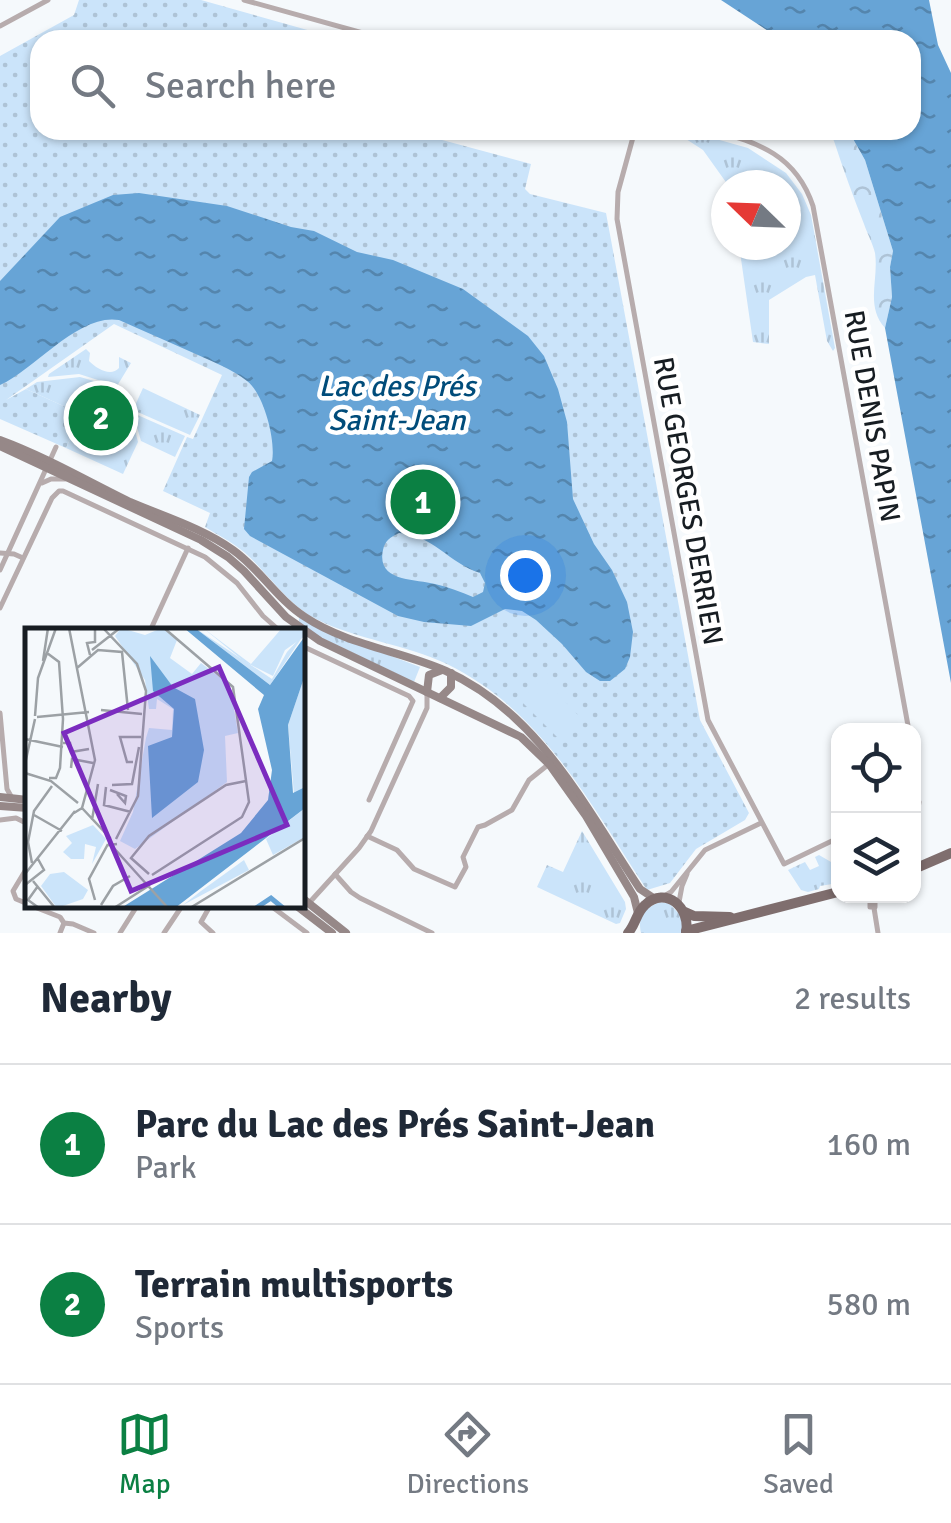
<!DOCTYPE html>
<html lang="en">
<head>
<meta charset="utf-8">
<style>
  body { margin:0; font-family:Signika,sans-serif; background:#f2f2f3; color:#1f2937 }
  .controls { position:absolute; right:30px; bottom:30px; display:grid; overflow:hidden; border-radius:20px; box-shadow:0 2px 8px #0004 }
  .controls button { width:90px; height:90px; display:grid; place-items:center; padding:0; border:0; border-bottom:2px solid #e0e1e3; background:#fff; color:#1f2937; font:50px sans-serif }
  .compass { position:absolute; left:711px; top:170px; width:90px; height:90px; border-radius:50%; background:#fff; box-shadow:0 2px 8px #0004; rotate:293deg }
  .you { position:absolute; left:525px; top:575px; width:35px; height:35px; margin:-25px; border:8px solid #fff; border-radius:50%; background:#1a73e8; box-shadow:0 0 0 15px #1a73e833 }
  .badge { display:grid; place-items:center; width:65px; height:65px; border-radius:50%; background:#0b8043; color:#fff; font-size:32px; font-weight:700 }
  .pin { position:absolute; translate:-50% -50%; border:5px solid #fff; box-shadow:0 2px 10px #0006 }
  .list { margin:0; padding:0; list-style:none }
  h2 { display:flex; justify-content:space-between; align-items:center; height:130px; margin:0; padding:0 40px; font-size:42px }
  h2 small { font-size:32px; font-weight:400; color:#747a83 }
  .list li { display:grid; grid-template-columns:65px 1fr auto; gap:30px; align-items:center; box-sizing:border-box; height:160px; padding:0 40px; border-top:2px solid #e0e1e3 }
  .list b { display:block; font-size:38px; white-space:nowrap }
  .list p { margin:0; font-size:32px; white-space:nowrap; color:#747a83 }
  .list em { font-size:32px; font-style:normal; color:#747a83 }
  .icon { flex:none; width:55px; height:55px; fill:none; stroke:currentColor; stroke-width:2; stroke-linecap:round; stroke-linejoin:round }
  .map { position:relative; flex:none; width:951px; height:933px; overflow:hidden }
  .search { position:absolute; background:#fff; box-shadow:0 2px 8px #0004; left:30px; right:30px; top:30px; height:110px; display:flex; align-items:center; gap:25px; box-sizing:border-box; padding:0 35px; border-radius:30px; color:#747a83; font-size:38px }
  .sheet { height:450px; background:#fff }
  nav { display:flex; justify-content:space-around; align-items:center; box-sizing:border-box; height:140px; border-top:2px solid #e0e1e3; background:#fff; font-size:28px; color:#747a83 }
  nav a { display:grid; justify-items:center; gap:5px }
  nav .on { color:#0b8043 }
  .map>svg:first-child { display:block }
  .grass { fill:url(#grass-tufts) }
  .forest { fill:url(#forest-crowns) }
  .park { fill:url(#park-dots) }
  .pitch { fill:#cbe4fa }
  .water { fill:url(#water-ripples); fill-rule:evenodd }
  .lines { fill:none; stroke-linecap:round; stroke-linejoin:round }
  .minor { stroke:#b7acad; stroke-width:5 }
  .secondary { stroke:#968888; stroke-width:8 }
  .primary { stroke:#7f6e6e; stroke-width:10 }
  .labels { text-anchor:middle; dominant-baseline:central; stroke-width:9; stroke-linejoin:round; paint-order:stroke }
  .street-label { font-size:28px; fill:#171d22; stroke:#fff }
  .water-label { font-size:30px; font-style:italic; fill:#004c7a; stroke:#fff }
  .inset-river { fill:none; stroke:#67a4d6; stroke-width:5 }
  .inset-road { fill:none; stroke:#9ca1a5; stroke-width:2.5 }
  .view { fill:#7b2cbf; fill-opacity:0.15; stroke:#7b2cbf; stroke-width:5 }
  .inset-edge { fill:none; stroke:#171d22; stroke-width:5 }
</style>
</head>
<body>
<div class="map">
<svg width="951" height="933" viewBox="0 0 951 933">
  <defs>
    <pattern id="grass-tufts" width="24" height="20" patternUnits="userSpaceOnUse" patternTransform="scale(2.5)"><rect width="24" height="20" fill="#cbe4fa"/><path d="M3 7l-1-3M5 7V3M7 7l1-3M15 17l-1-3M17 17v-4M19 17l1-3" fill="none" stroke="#aec3d6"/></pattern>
    <pattern id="forest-crowns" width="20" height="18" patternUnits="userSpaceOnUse" patternTransform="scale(2.5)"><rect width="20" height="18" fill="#cbe4fa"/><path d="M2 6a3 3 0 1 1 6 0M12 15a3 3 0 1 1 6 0" fill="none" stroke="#aec3d6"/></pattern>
    <pattern id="park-dots" width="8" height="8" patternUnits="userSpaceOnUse" patternTransform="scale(2.5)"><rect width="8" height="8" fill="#cbe4fa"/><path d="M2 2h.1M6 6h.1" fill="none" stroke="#aec3d6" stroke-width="1.8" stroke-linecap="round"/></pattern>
    <pattern id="water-ripples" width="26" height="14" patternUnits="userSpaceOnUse" patternTransform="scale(2.5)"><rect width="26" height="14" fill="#67a4d6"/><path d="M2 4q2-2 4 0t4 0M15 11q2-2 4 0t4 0" fill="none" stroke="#5485ad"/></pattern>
  </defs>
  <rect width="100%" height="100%" fill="#f5f9fc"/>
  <!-- grass -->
  <g class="grass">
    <polygon points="672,130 684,130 748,148 786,173 802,194 811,215 835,348 833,351 827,341 815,275 806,277 769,300 769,344 753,342 739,245 786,245 786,185 728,185 703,150"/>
    <path d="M86 349 90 353 89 361C97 369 111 377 119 368V357L131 363 117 386 79 374 48 377 49 374Z"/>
    <polygon points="80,377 115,387 106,407 81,414 26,389 37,382"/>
    <polygon points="143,388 200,415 190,435 133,410"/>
    <polygon points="109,408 130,411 138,442 123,474 66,448 80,417 114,432 84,416 95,410"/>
    <polygon points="133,413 185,436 175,457 141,441"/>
    <polygon points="299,615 344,638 420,667 414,682 322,638 299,625"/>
    <polygon points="582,831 625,902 626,909 620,923 616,924 537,887 547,865 563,872"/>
    <polygon points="819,855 838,866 838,883 820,886 819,889 808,892 801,890 788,870 805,862 810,870 819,866 815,857"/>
    <path d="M660 902 669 903 682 917V933H641C637 916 645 908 660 902Z"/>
  </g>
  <!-- forest -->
  <path class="forest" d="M828 130H848L865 160 893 251 890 267 892 297 885 328C865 306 879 279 875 253 873 244 867 233 864 224 853 196 843 169 834 141Z"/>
  <!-- park -->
  <path class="park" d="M79 0H201L343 40H40V130H405L531 164 525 189 530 194 606 213 700 720 749 813 745 820 696 849 670 883 647 890C590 804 543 711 447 664 405 644 358 640 316 619 287 604 268 573 244 552 232 542 218 535 205 527L210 513 163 491 187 437 193 439 222 375 114 324 6 400 26 389 81 414 66 448 0 419V56L74 15Z"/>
  <!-- pitch -->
  <polygon class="pitch" points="542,677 579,716 559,739 521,701"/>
  <!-- water -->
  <g class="water">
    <polygon points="721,0 929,0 938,45 951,73 951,683 885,328 892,297 890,267 893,251 865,160 848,130 911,130 911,40 782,40"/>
    <path d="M139 193 227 206 291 227 314 231 357 252 393 260 463 289 528 336 544 356 558 389 567 422 573 499 594 544 612 570 627 602 633 632 630 657 625 669 610 681H600L586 672 562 644 536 620 522 611 505 609 471 626 424 622 398 616 250 536 244 529 249 477 252 472 272 461C276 441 264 394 247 381 233 370 214 362 198 355 172 343 145 332 119 320 79 313 35 369 0 385V281L60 217 113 195ZM399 533C432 534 450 564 480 573L485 583 483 592 473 597C461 592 448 587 435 584 415 579 376 582 383 550 385 540 391 537 399 533Z"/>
  </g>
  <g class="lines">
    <!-- minor -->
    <g class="minor">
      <polyline points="244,0 388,40"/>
      <polyline points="0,26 48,0"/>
      <polyline points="635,130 618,192 617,219 708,720 784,864 838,838"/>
      <path d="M712 130C759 143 796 155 813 206L909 731"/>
      <polyline points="42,483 51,479 65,479"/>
      <polyline points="0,553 14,554 23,558"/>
      <polyline points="0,570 56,447"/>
      <polyline points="0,608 52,498 59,491 63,491 205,557 237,583 263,616 280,631"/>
      <polyline points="150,631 188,548"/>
      <polyline points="302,646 409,696 413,701 369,800"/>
      <polyline points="0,713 7,789 12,798"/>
      <polyline points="914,754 917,784 914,795 919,802 918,808 914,812"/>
      <polyline points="0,820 16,818 28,824"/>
      <polyline points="367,836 397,850 414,869 455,887 466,867 463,857 478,827 485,825 512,810 529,780 549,764"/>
      <polyline points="28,866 13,891 16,899 28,904"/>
      <polyline points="335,874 351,892 360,898 432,933"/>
      <polyline points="666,895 671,892 705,850 761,823"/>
      <polyline points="679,902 682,886 687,874"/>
      <polygon points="870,902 875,903 875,907 870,907"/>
      <polyline points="309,903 359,848 371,831 427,708 427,692"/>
      <polyline points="32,906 60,917 64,923 73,924 94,933"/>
      <polyline points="210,906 201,922 213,933"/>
      <polyline points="271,906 307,933"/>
      <polyline points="874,908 878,933"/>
      <polyline points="60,933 64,923"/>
      <polyline points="120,933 137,906"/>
      <polyline points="164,933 182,906"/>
    </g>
    <!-- secondary -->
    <g class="secondary">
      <path d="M0 440C46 457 87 481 130 502 165 517 202 528 233 550 260 569 277 599 305 617 347 645 401 651 446 671 540 714 585 807 640 889L655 899"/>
      <polyline points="0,446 201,540 228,557 244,571 286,617 320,641 521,737 549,764 586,816 634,897 638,913"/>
      <polyline points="427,692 429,675 442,670"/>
      <polyline points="440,698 451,687 451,673"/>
      <polyline points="0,797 28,800"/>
      <polyline points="0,806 28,808"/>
      <polyline points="302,898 346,933"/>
      <polyline points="297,906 332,933"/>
    </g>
    <!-- primary -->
    <g class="primary">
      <polyline points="914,869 951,853"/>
      <polyline points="685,912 694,916 730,917"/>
      <polyline points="686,931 838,892"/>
      <path d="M628 933C636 924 636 913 645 905 666 885 691 908 686 933"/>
    </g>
  </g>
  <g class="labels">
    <!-- street labels -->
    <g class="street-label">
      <text transform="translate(872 416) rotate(80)">RUE DENIS PAPIN</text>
      <text transform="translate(688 501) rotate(80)">RUE GEORGES DERRIEN</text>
    </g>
    <!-- water labels -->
    <g class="water-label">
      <text x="397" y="386">Lac des Prés<tspan x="397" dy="34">Saint-Jean</tspan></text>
    </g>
  </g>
  <!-- overview -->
  <g transform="translate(25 628)">
    <rect width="280" height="280" fill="#f5f9fc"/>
    <path d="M178 0 226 36 257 0H280V8L260 22 248 48 220 34ZM280 47V159L269 166 263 97ZM68 197 81 211 67 236 71 219 60 216 59 231H46L38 224 47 215 41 208Z" fill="#cbe4fa"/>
    <path d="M170 0 247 51 262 24 274 11 278 8 245 57Z" fill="#cbe4fa"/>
    <path d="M96 0 120 7 137 0 152 12 145 30 167 46 176 35 205 57 213 105 200 108 202 154 110 221 95 213 108 184 121 110 124 100 147 102 148 81 132 71 131 81H124L120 52 90 8ZM280 180V209L248 227 241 211ZM219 232 224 242 158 277 176 263ZM39 244 63 262 58 271 32 280 16 258 25 246Z" fill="#cbe4fa"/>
    <path d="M159 0H170L245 57 280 8V47L263 97 268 165 280 159V180L150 280H96L216 205 243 172 247 142 233 81 239 67ZM125 28 148 59 170 71 179 122 173 154 127 190 123 118 147 109 149 81 128 63Z" fill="#67a4d6"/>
    <path class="inset-river" d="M231 280 246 270 258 280"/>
    <path class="inset-road" d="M44 0 70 132 57 180 49 185M78 0 112 36 121 63 113 168 91 211M67 22 95 0M22 25 34 34 38 91 35 140 31 150H24M65 27 62 15 70 14V0M18 33 23 0M52 40 73 22 97 24 103 82M76 82 117 86M10 88 13 50 31 0M12 89 64 84M0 111 38 119M38 115H45L46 124 64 121M108 134H102L95 109H116M0 136 10 91M46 140 47 131 68 135M0 145 26 153 53 175M87 157 107 156 114 119M81 159 79 177 106 184M85 162 101 168 100 175 92 166M57 180 85 210 84 217 92 216M9 187 37 203M67 192 73 156M88 219 143 280M7 235 3 214 9 183 27 158M0 246 50 183M124 246 106 230 124 208 201 157 221 153M127 247 217 189 224 174 208 59 139 0M8 253 30 280M0 257 19 242 13 231M13 258 3 272 14 280M70 272 64 251 83 216M76 277 88 258 105 248M89 280 125 257M165 280 280 210"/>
    <path class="view" d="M194 39 262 197 106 263 39 105Z"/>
    <rect width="280" height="280" class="inset-edge"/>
  </g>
</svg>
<div class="controls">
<button><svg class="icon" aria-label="locate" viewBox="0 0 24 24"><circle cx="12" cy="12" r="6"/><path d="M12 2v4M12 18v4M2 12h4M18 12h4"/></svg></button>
<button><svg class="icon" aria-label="layers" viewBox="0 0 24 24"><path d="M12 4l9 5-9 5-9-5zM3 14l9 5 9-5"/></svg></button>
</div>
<svg class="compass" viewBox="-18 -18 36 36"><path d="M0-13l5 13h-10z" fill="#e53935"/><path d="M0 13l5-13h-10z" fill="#747a83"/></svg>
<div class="you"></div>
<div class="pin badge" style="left:423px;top:502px">1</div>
<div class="pin badge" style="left:101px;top:418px">2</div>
<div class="search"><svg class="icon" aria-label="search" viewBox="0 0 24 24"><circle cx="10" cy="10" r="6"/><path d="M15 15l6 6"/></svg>Search here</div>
</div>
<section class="sheet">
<h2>Nearby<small>2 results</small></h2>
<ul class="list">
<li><span class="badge">1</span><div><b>Parc du Lac des Prés Saint-Jean</b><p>Park</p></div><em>160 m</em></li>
<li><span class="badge">2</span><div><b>Terrain multisports</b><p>Sports</p></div><em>580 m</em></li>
</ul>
</section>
<nav>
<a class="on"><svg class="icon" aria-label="map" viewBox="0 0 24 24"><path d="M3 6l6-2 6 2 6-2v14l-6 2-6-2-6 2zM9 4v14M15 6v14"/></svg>Map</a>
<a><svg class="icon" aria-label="directions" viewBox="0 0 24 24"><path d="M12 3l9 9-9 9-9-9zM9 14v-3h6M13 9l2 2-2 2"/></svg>Directions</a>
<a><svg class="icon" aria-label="saved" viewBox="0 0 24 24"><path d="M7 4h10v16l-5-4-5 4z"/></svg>Saved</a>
</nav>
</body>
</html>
